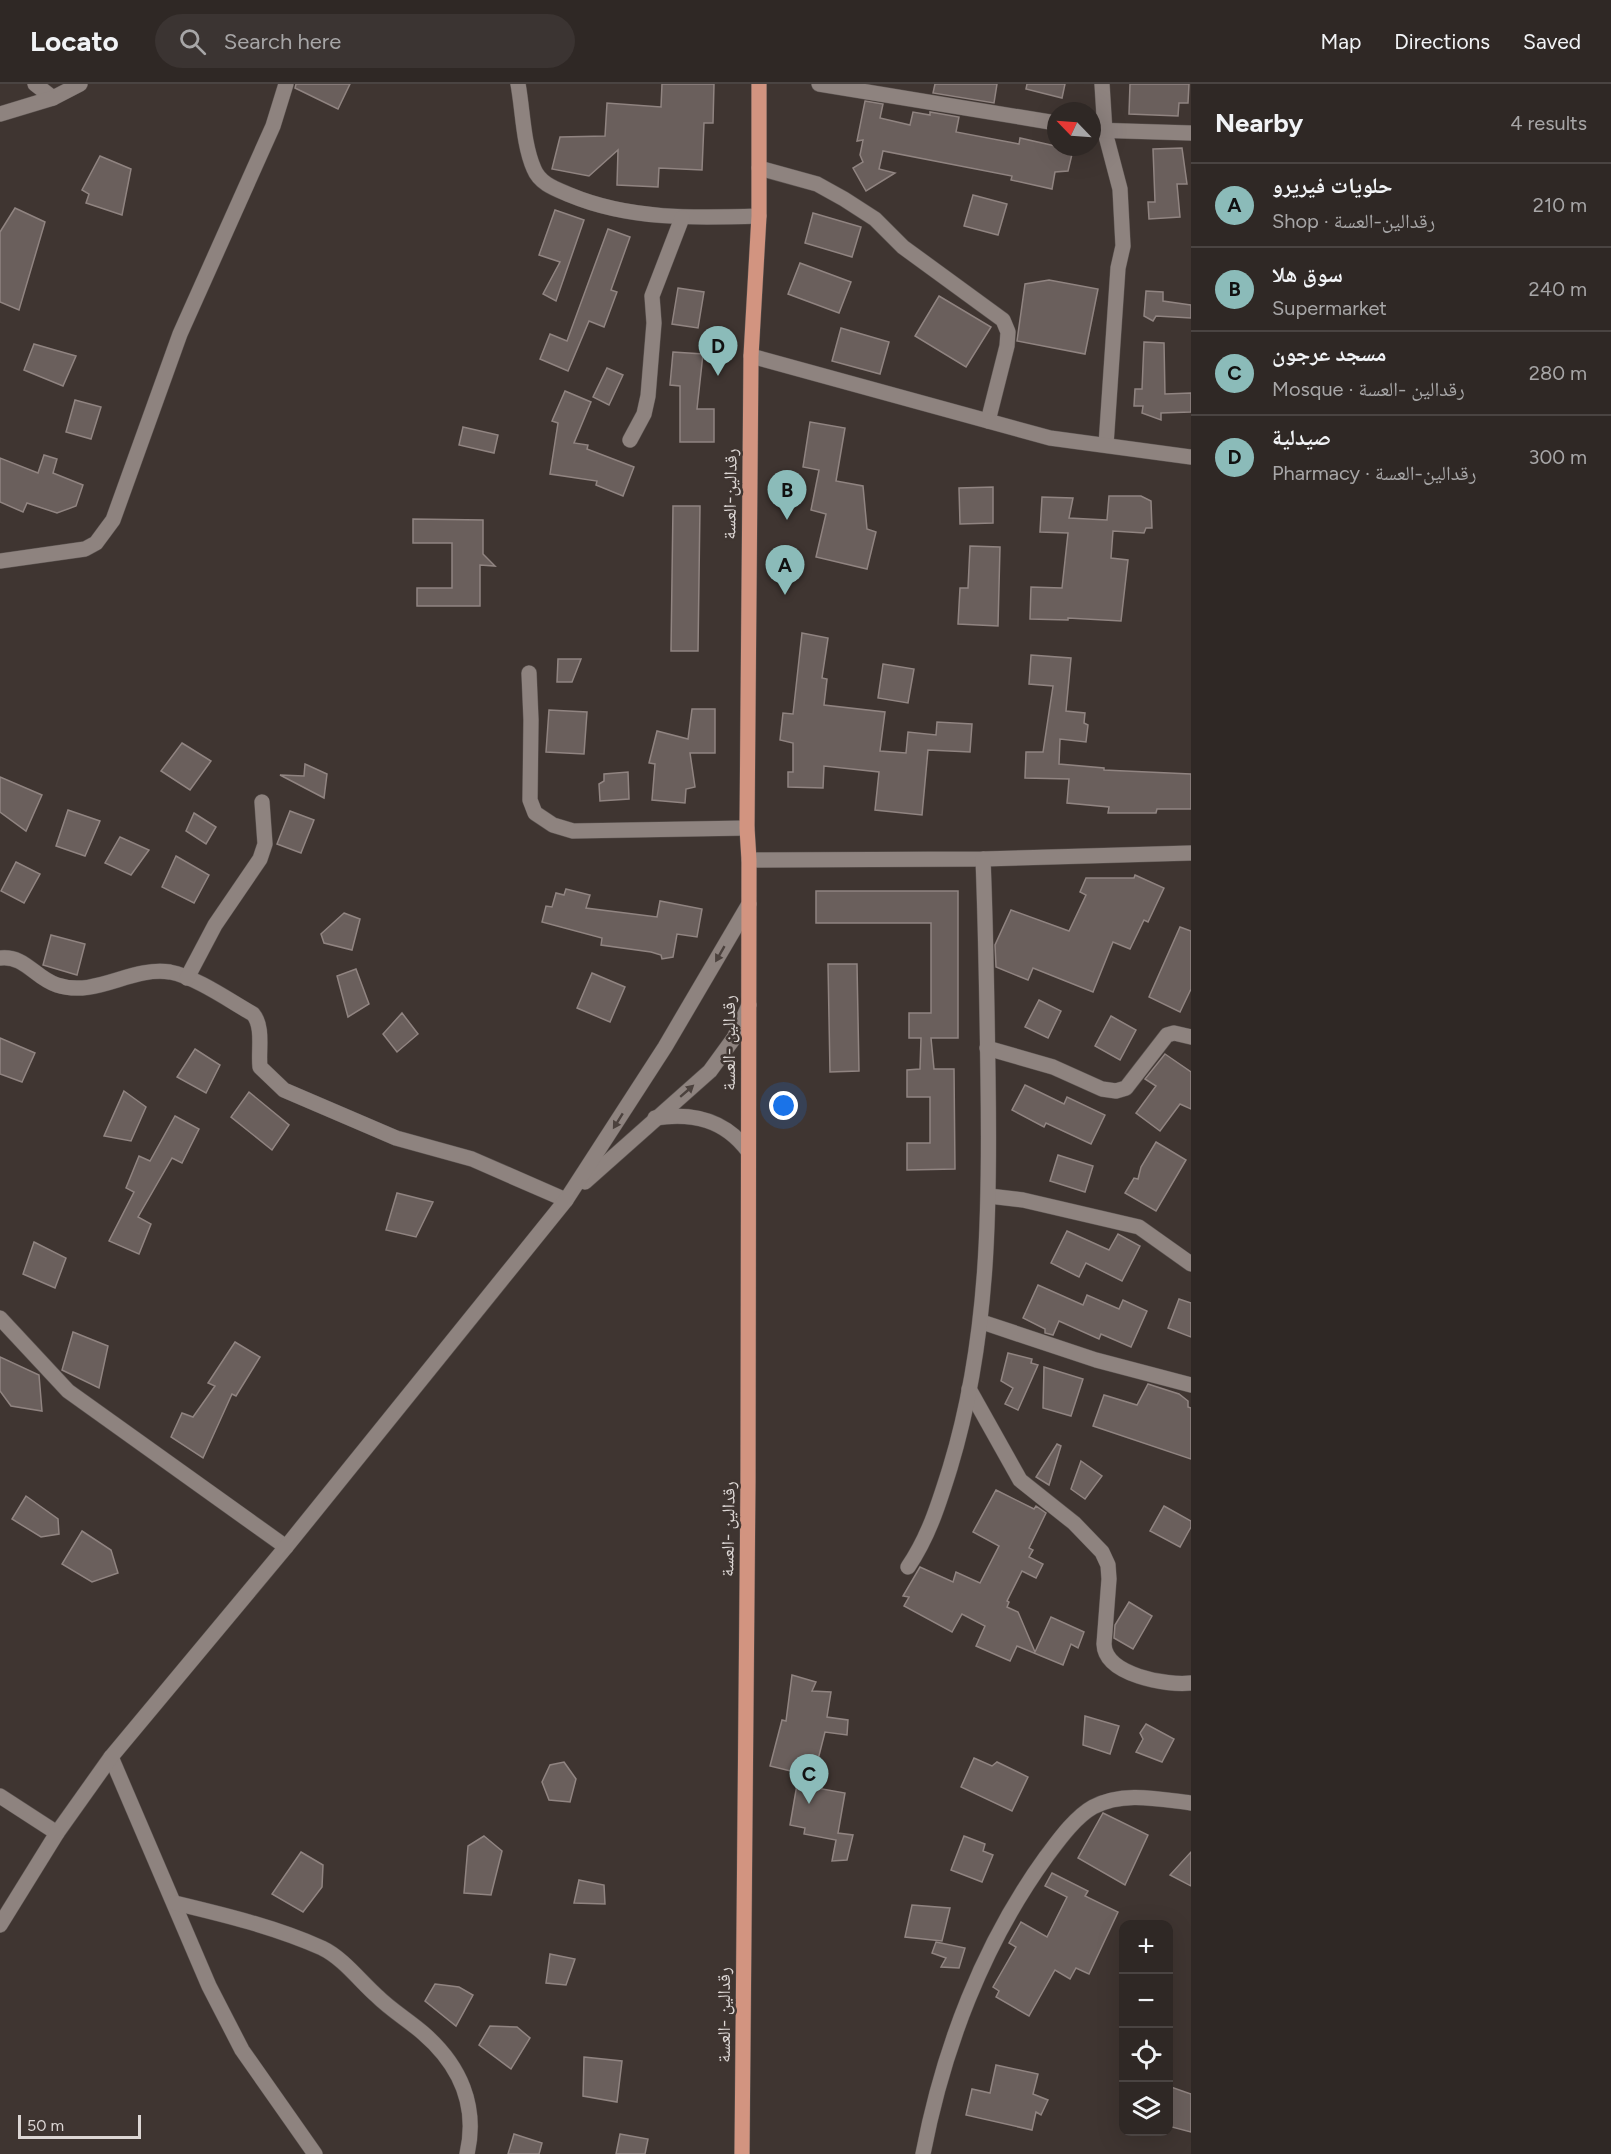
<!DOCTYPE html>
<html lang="en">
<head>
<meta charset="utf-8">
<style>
  body { margin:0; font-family:Figtree,"Noto Naskh Arabic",sans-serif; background:#3b3432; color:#f1f3f6 }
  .controls { position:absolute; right:18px; bottom:18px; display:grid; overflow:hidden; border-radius:12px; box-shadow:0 6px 24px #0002 }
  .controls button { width:54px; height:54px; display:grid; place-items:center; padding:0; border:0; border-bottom:2px solid #4a4442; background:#2f2825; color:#f1f3f6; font:30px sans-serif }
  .compass { position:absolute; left:1047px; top:18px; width:54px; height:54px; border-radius:50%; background:#2f2825; box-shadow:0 6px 24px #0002; rotate:295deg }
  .scale { position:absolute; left:18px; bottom:15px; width:123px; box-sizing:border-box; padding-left:6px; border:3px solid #ddd7d5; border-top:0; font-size:16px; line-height:21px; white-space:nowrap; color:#ddd7d5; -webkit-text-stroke:4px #3f3531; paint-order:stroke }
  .you { position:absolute; left:784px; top:1022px; width:21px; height:21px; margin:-15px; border:4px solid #fff; border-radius:50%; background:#1a73e8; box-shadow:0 0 0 9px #1a73e833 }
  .badge { display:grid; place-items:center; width:39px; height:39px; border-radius:50%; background:#8bbbb9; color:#111; font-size:20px; font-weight:700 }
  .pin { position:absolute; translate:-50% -50px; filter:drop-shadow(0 2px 3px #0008) }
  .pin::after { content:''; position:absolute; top:32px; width:21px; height:18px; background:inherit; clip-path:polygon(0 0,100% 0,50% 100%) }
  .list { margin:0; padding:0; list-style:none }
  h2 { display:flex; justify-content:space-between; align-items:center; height:78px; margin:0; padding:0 24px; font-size:26px }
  h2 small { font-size:20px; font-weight:400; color:#a7a6a7 }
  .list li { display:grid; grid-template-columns:39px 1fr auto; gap:18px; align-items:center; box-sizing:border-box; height:84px; padding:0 24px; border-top:2px solid #4a4442 }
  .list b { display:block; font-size:22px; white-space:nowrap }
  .list p { margin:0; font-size:20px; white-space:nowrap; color:#a7a6a7 }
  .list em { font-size:20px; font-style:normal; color:#a7a6a7 }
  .icon { flex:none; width:33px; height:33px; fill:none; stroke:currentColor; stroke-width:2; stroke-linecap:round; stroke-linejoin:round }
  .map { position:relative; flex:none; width:1191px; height:2070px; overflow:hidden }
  header { display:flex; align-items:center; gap:36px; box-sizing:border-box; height:84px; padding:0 30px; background:#2f2825; border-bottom:2px solid #4a4442 }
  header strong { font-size:28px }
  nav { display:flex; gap:33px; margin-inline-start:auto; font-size:21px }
  .search { width:420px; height:54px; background:#3b3432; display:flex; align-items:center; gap:15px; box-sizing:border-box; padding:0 21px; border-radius:33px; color:#a7a6a7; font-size:22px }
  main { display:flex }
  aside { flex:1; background:#2f2825 }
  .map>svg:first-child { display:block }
  .building { fill:#6a5f5c; stroke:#908481; stroke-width:1.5 }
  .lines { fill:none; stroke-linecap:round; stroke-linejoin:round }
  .minor-casing { stroke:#5c5451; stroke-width:16 }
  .major-casing { stroke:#5c5451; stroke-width:16 }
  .minor { stroke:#8e837f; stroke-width:15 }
  .major { stroke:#d29480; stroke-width:15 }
  .oneway { fill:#4b413d }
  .labels { text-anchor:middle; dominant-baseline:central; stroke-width:5; stroke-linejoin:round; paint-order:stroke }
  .street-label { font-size:18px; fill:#ddd7d5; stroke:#3f3531 }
</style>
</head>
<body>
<header>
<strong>Locato</strong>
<div class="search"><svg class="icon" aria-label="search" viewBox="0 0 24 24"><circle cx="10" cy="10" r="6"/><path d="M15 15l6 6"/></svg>Search here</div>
<nav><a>Map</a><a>Directions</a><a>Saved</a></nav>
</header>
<main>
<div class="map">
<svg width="1191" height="2070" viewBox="0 0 1191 2070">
  <rect width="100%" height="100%" fill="#3f3531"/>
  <!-- building -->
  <g class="building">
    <polygon points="296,0 350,0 338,25 295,4"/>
    <polygon points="662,0 714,0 713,39 704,39 702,86 659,84 658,103 617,101 618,66 589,92 552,85 560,53 605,52 607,19 661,23"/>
    <polygon points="935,0 997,0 994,19 933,9"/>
    <polygon points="1027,0 1065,0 1062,14 1026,5"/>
    <polygon points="1130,0 1189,0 1188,19 1179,19 1178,32 1129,30"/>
    <polygon points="865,17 883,20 880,34 910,41 913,28 930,31 930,28 959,33 956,48 1019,60 1020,54 1073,66 1068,87 1055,88 1052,105 1011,96 1012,92 883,67 879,85 895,89 866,107 853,84 863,78 860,71 863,56 857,57"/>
    <polygon points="1182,64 1187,100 1177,100 1180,133 1149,135 1148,118 1155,118 1153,65"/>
    <polygon points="100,72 131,85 122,131 86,119 89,110 82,106"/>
    <polygon points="973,111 1007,120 998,151 964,142"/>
    <polygon points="15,124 45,138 19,226 0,218 0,148"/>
    <polygon points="555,126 584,136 556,217 543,210 560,178 539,171"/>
    <polygon points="813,129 861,143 852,173 805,159"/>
    <polygon points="608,145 630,153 611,206 617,208 604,243 589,237 568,287 540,275 550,250 567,257"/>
    <polygon points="800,179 851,198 839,229 788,210"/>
    <polygon points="1049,196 1098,205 1085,270 1017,257 1025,200"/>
    <polygon points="678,204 704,208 698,244 672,240"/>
    <polygon points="1146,207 1163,208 1163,217 1191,221 1191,234 1156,232 1153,237 1144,232"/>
    <polygon points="939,212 991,243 966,283 915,252"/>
    <polygon points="841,244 889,258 880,290 832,277"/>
    <polygon points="1144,258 1164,259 1165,310 1191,309 1191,328 1161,329 1161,336 1142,329 1143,322 1134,322 1135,305 1142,305"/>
    <polygon points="34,260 76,272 63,302 24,286"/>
    <polygon points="673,268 703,270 697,325 714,325 714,358 680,358 680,302 670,301"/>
    <polygon points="607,284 623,291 609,321 593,313"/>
    <polygon points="565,307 591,318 574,359 588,361 587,365 634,383 623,412 596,401 597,397 550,390 558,339 552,337"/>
    <polygon points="75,316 101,323 91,355 66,348"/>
    <polygon points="810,338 845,344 836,397 863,402 867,445 876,448 867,485 816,473 826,430 811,426 819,386 803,383"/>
    <polygon points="463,343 498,351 494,369 459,361"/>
    <polygon points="44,371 57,375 53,389 83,401 76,422 57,429 27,419 23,428 0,418 0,374 38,389"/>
    <polygon points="993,403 993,439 960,440 959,404"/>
    <polygon points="1109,412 1141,412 1151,417 1152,444 1146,444 1144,449 1113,447 1111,474 1128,476 1121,537 1068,534 1068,536 1030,535 1031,503 1062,504 1068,449 1040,448 1042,413 1073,414 1069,434 1107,436"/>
    <polygon points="673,422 700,422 698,567 671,567"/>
    <polygon points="413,435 483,436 483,470 495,482 480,481 480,522 417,522 417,504 452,504 452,459 413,459"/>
    <polygon points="970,462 1000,463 998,542 958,540 960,504 968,504"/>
    <polygon points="802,549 828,554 822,594 827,595 824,621 885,628 880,667 906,669 908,648 936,651 937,638 972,640 970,668 928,666 922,731 875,726 879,688 824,682 823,704 788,703 788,688 793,688 793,659 780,656 783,629 793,630"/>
    <polygon points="1031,571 1071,574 1066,627 1085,629 1084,639 1088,641 1086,658 1060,655 1059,680 1104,684 1104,686 1191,690 1191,725 1157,725 1156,729 1108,729 1109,723 1067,719 1069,695 1025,694 1026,668 1043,668 1053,602 1029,600"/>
    <polygon points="558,575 581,575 572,598 557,598"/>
    <polygon points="883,580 914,585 908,619 878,614"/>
    <polygon points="692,625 715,625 715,669 690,669 695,703 686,705 685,719 652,716 655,680 649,679 657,647 688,655"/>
    <polygon points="549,626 587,628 584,670 546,668"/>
    <polygon points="182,659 211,677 190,706 161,687"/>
    <polygon points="305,680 327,690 324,714 280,691 304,692"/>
    <polygon points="628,688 629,715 600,717 599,700 604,697 604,690"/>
    <polygon points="0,693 42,711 26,747 0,728"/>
    <polygon points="68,726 100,737 85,772 56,762"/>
    <polygon points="290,727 314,736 301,769 277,760"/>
    <polygon points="194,729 216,743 206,760 186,747"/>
    <polygon points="120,753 149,766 131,791 105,779"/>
    <polygon points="176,772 209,791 194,819 162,803"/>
    <polygon points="16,778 40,790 24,819 1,807"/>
    <polygon points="1135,791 1164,804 1148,838 1144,836 1130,865 1113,858 1093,908 1033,884 1028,896 996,883 995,861 1011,826 1069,847 1086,811 1080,808 1086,794 1134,794"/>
    <polygon points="566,805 590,811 586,824 657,833 660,817 702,825 697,853 677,850 673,873 662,875 661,871 651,868 601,861 602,854 542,838 546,822 552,823 556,809 564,811"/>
    <polygon points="816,807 958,807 958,954 931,954 934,985 954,985 955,1085 907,1086 907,1059 930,1059 930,1013 907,1013 907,986 920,985 921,954 909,954 909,929 931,929 931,839 816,839"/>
    <polygon points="344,829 360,835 352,866 324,859 321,850"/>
    <polygon points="1180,843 1191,847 1191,905 1180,928 1149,913"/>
    <polygon points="51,851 85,860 77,891 43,881"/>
    <polygon points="828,880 857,880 859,987 830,988"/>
    <polygon points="356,885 369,920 348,933 337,892"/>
    <polygon points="592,889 625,903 610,938 577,924"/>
    <polygon points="1039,916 1061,927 1048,954 1025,943"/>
    <polygon points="402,929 418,950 397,968 383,950"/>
    <polygon points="1111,932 1136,946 1120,976 1095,962"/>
    <polygon points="0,954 35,969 22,998 0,990"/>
    <polygon points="195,965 220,981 206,1009 177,993"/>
    <polygon points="1165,970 1191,988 1191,1025 1180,1020 1160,1047 1136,1029 1156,1002 1145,995"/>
    <polygon points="1025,1001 1064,1020 1067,1013 1105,1031 1091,1060 1046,1039 1044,1043 1012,1026"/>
    <polygon points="124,1007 146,1023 131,1057 104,1052"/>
    <polygon points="249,1008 289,1041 272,1066 231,1033"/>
    <polygon points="175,1032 199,1045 182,1079 172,1074 138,1133 151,1140 139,1170 109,1157 134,1108 126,1104 139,1072 150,1077"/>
    <polygon points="1156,1058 1186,1076 1156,1127 1125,1109 1134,1094 1138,1095 1141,1083"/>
    <polygon points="1058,1071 1093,1082 1085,1108 1050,1097"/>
    <polygon points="397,1109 433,1118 416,1153 386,1146"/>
    <polygon points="1067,1147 1109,1166 1118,1150 1140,1162 1122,1197 1086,1179 1079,1193 1051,1179"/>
    <polygon points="34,1158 66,1174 55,1204 23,1190"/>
    <polygon points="1038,1201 1083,1221 1087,1211 1119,1225 1123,1216 1147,1227 1131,1263 1101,1250 1099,1255 1059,1237 1053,1251 1045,1249 1045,1245 1023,1234"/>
    <polygon points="1179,1215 1191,1219 1191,1253 1168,1244"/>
    <polygon points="73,1248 108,1262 99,1304 62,1286"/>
    <polygon points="235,1258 260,1273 236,1312 232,1310 203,1374 171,1353 182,1329 193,1333 215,1302 208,1299"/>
    <polygon points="1008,1269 1032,1275 1031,1279 1038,1281 1018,1326 1005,1320 1013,1304 1001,1297"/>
    <polygon points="0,1273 39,1291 42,1327 11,1322 0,1307"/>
    <polygon points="1044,1283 1083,1295 1071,1332 1043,1324"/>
    <polygon points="1148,1300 1179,1310 1188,1317 1188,1323 1191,1324 1191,1375 1093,1342 1104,1311 1137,1321"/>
    <polygon points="1057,1360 1061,1362 1049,1401 1036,1393"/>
    <polygon points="1081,1377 1102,1392 1085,1415 1071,1405"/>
    <polygon points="996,1406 1034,1425 1036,1422 1046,1429 1029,1464 1033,1466 1029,1473 1043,1480 1036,1494 1022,1487 1007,1517 1009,1518 1007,1523 1018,1528 1035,1568 1051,1533 1084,1548 1078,1564 1071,1560 1063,1581 1017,1562 1010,1577 976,1562 985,1542 962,1530 952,1548 904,1522 909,1513 903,1512 920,1483 953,1498 956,1488 980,1499 999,1462 973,1448"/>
    <polygon points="26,1412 58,1435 59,1450 41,1453 12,1435"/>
    <polygon points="1164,1422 1191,1437 1191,1443 1180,1463 1150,1447"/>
    <polygon points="82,1447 111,1466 118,1489 92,1498 62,1480"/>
    <polygon points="1129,1518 1152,1532 1133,1565 1114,1554 1115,1541"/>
    <polygon points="792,1591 816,1598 812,1607 831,1608 827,1633 848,1636 847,1651 825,1648 811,1703 845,1709 838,1749 853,1751 847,1776 832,1777 836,1756 804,1750 805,1744 790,1741 799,1689 770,1682 782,1636 786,1637"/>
    <polygon points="1085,1632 1119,1642 1110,1670 1083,1661"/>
    <polygon points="1146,1640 1174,1655 1162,1678 1136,1668 1143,1655 1140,1649"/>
    <polygon points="974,1674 992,1682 997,1678 1028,1693 1012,1727 961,1703"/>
    <polygon points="564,1678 576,1695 570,1718 549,1716 542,1698 550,1681"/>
    <polygon points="1103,1729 1148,1751 1125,1801 1078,1774"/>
    <polygon points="484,1752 502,1767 491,1811 464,1809 468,1762"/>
    <polygon points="964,1752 985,1760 983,1767 993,1771 982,1798 951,1786"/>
    <polygon points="301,1768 323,1781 322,1803 303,1828 272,1810"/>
    <polygon points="1191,1768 1191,1802 1170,1791"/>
    <polygon points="1052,1789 1088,1807 1085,1812 1118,1828 1089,1890 1076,1884 1070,1895 1055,1886 1029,1932 996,1913 999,1907 993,1903 1016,1863 1009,1859 1021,1838 1047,1853 1067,1813 1045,1802"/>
    <polygon points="579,1796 604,1801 605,1820 574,1819"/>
    <polygon points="912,1821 950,1824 942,1857 905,1853"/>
    <polygon points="936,1858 965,1864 959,1884 941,1883 946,1874 932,1869"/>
    <polygon points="550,1870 575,1875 566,1901 546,1899"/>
    <polygon points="435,1900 459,1903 473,1911 456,1942 425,1917"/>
    <polygon points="490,1942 517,1943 530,1954 511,1985 479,1961"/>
    <polygon points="584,1973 622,1977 617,2018 583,2012"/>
    <polygon points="996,1981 1038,1990 1033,2010 1048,2016 1041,2031 1036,2028 1032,2046 966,2031 972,2005 990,2009"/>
    <polygon points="1168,2002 1191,2010 1191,2048 1168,2042"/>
    <polygon points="514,2050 542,2059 539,2070 508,2070"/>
    <polygon points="620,2050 648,2055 645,2070 616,2070"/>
  </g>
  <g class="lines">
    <defs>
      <g id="minor">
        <polyline points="35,0 53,14"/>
        <path d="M518 0C523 27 523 60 534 85 540 100 556 105 570 111 630 136 694 134 759 132"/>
        <polyline points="819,0 1056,39"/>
        <polyline points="1102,0 1105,48 1120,105 1123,162 1118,184 1106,361"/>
        <polyline points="0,30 53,14 80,0"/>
        <polyline points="1092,46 1191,49"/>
        <polyline points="759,84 817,100 844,115 875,135 903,163 1003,236 1008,248 1007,262 988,337"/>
        <polyline points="751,272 1050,354 1191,373"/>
        <polyline points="630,356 644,330 648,312 654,239 652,212 682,134"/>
        <polyline points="0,477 85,465 96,459 113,436 180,250 273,42 286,0"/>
        <polyline points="529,589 531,636 530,716 535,729 553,741 573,747 747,744"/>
        <polyline points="749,776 983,775 1191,769"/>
        <path d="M0 874C25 871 35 894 57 901 96 914 131 882 170 888 196 893 230 917 253 930 264 943 258 967 260 983L284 1006 396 1054 472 1075 566 1116"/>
        <polyline points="187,894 215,841 260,775 265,760 262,718"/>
        <polyline points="987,964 1053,983 1102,1005 1116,1007 1126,1004 1167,951 1174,949 1191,953"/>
        <path d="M655 1034C693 1028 725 1036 748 1067"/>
        <polyline points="585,1098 710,987 734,954 749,921"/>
        <polyline points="989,1112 1023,1116 1139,1143 1191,1180"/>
        <polyline points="0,1234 68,1307 286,1463"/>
        <polyline points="982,1238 1096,1276 1191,1301"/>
        <path d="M969 1305 1020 1396 1074 1439 1102 1468 1108 1481 1109 1495 1104 1560C1105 1591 1167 1602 1191 1599"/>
        <path d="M908 1483C929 1452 939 1419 950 1384 989 1256 990 1125 988 993 987 920 986 848 983 775"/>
        <polyline points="111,1673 209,1902 242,1966 315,2070"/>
        <polyline points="0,1712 57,1749"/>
        <path d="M175 1819C225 1831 275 1843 322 1864 343 1874 360 1897 377 1912 391 1926 408 1936 423 1949 460 1981 478 2022 467 2070"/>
        <polyline points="0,1841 57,1749 111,1673 286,1463 566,1116 665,963 749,820"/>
        <path d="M923 2070C943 1965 983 1860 1046 1773 1058 1757 1075 1733 1093 1723 1123 1707 1158 1715 1191 1719"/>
      </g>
      <polyline id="major" points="742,2070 748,1396 749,776 747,744 751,272 759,132 759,0"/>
    </defs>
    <!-- minor casing -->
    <use href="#minor" class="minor-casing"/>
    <!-- major casing -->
    <use href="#major" class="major-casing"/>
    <!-- minor -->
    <use href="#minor" class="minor"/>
    <!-- major -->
    <use href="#major" class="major"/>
  </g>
  <!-- one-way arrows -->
  <defs><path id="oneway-solid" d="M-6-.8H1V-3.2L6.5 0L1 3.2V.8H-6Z" transform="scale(1.5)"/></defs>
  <g class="oneway">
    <use href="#oneway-solid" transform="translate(720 870) rotate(120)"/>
    <use href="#oneway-solid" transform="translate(687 1007) rotate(-41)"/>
    <use href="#oneway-solid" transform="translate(618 1037) rotate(122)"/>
  </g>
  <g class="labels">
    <!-- street labels -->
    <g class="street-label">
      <text transform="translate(730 410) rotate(-89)">رقدالين-العسة</text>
      <text transform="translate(729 959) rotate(-90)">رقدالين -العسة</text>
      <text transform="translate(728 1445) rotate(-89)">رقدالين -العسة</text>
      <text transform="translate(724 1931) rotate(-90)">رقدالين -العسة</text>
    </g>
  </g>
</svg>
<div class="controls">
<button>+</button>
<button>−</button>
<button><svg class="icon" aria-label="locate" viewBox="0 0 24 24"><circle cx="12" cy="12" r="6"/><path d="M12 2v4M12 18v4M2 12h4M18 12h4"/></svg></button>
<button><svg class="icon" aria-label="layers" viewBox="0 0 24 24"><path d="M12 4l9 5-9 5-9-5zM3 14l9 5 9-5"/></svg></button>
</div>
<svg class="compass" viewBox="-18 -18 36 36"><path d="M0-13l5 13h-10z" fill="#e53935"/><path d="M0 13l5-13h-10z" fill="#a7a6a7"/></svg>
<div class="scale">50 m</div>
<div class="you"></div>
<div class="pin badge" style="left:785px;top:511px">A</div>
<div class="pin badge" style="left:787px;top:436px">B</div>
<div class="pin badge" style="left:809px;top:1720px">C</div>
<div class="pin badge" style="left:718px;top:292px">D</div>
</div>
<aside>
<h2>Nearby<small>4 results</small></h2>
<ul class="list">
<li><span class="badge">A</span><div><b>حلويات فيريرو</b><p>Shop · رقدالين-العسة</p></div><em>210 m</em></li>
<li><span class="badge">B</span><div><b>سوق هلا</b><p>Supermarket</p></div><em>240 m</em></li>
<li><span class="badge">C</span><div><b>مسجد عرجون</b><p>Mosque · رقدالين -العسة</p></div><em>280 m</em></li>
<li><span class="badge">D</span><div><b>صيدلية</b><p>Pharmacy · رقدالين-العسة</p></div><em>300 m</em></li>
</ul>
</aside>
</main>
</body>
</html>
